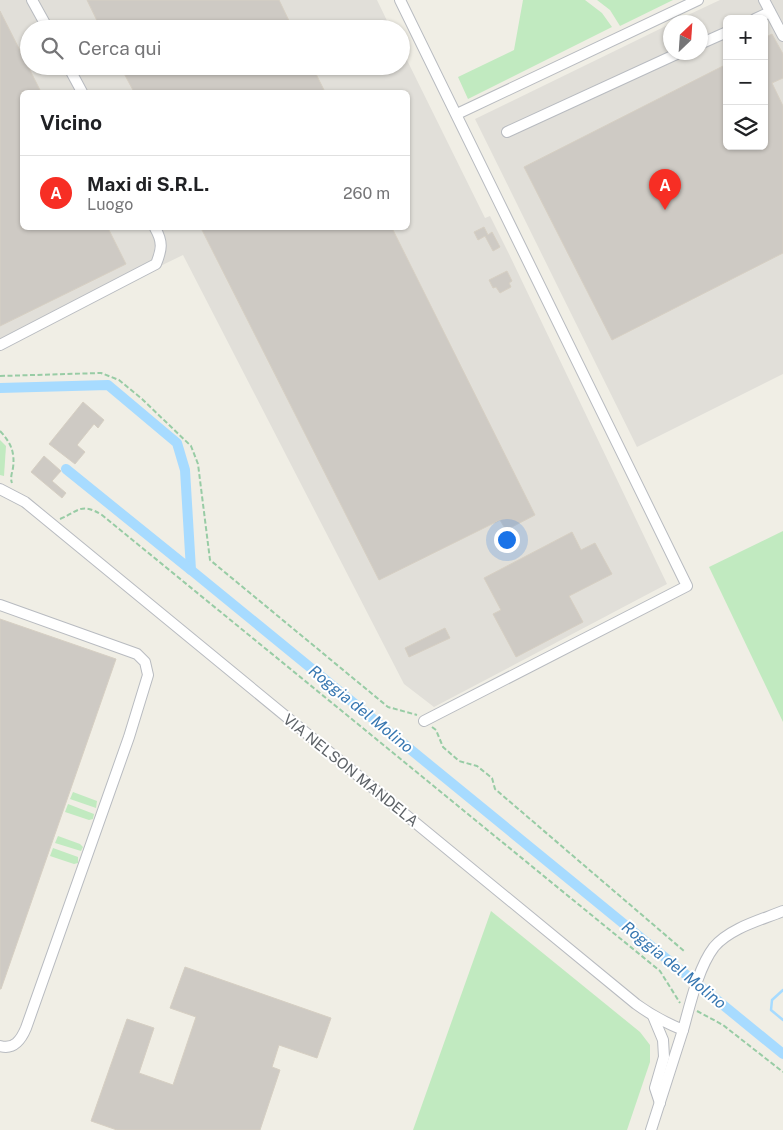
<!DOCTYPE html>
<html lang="it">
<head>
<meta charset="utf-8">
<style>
  body { margin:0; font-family:"Public Sans",sans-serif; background:#f6f6f6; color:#202124 }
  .controls { position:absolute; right:15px; top:15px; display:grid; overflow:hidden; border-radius:8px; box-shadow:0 1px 4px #0004 }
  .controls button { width:45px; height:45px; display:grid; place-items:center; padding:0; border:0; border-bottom:1px solid #e0e0e0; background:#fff; color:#202124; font:25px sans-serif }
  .compass { position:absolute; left:663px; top:15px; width:45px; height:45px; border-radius:50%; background:#fff; box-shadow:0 1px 4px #0004; rotate:25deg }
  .you { position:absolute; left:506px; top:539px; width:18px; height:18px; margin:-12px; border:4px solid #fff; border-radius:50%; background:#1a73e8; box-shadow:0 0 0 8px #1a73e833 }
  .badge { display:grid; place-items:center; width:32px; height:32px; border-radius:50%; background:#f72e24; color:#fff; font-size:16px; font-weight:700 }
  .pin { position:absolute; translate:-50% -41px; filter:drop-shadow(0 1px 2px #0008) }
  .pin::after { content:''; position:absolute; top:26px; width:18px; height:15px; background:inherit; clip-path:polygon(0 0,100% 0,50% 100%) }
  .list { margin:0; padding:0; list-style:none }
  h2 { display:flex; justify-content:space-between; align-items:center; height:65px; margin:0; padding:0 20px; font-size:21px }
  h2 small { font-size:16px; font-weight:400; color:#757577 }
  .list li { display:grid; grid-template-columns:32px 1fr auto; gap:15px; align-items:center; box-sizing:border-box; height:75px; padding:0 20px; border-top:1px solid #e0e0e0 }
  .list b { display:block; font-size:19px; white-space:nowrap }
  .list p { margin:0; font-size:16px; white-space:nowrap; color:#757577 }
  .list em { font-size:16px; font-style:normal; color:#757577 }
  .icon { flex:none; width:28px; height:28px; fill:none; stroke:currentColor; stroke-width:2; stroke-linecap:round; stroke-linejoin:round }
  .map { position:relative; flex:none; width:783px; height:1130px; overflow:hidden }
  .search { position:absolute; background:#fff; box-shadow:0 1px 4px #0004; left:20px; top:20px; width:390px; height:55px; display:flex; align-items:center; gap:12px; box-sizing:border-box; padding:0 18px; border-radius:28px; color:#757577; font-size:19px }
  .panel { position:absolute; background:#fff; box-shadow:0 1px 4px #0004; left:20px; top:90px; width:390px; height:140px; border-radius:8px }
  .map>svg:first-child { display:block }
  .industrial { fill:#e1dfd9; fill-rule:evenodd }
  .green { fill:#c1eac0 }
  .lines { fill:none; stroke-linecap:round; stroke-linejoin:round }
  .stream { stroke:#a7dbff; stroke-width:2.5 }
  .canal { stroke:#a7dbff; stroke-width:10 }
  .building { fill:#cecac4; stroke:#d6cfc3 }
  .minor-casing { stroke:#b8bbc0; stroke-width:12 }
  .path { stroke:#98cca5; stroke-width:2; stroke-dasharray:5 2.5; stroke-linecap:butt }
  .minor { stroke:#fff; stroke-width:10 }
  .labels { text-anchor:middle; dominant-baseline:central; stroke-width:4; stroke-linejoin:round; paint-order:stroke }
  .street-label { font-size:15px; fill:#5d6267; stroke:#fff }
  .water-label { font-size:16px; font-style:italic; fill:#3777b1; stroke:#fff }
</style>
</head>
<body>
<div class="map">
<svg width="783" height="1130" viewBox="0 0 783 1130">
  <rect width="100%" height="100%" fill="#f0eee5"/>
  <!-- industrial -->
  <g class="industrial">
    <path d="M0 0H377L391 29H29V66H401V48L485 218 490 216 509 254 667 584 434 707 404 684 183 255 0 344ZM22 92H408V228H22Z"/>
    <path d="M720 0H783V374L637 447 475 119 670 24V52H700V22H673ZM727 19H764V146H727Z"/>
  </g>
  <!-- green -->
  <g class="green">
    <polygon points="523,0 585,0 602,13 612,27 468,99 458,77 514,50"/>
    <polygon points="597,0 673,0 620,26 610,10"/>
    <polygon points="0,440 6,446 4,476 0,475"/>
    <polygon points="783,531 783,722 709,567"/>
    <polygon points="73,792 97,801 96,808 70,799"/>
    <polygon points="68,804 94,814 93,819 89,820 65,812"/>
    <polygon points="58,836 80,844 83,847 81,851 55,843"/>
    <polygon points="53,848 78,857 78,863 74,864 50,856"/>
    <polygon points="491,911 640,1032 650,1045 650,1062 627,1130 413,1130"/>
  </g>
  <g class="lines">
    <!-- stream -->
    <polyline class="stream" points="783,990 772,1000 771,1010 783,1020"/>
    <!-- canal -->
    <g class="canal">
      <polyline points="0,388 108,385 177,443 185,470 191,570 783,1054"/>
      <polyline points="66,469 191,570"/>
    </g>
  </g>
  <!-- building -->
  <g class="building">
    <polygon points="87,0 279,0 293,29 101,29"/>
    <polygon points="0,11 41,92 22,92 22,228 108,228 126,264 0,326"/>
    <polygon points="772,34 783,54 783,78 772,83 783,106 783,253 612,340 524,167 727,64 727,146 764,146 764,38"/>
    <polygon points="120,66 312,66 325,92 134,92"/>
    <polygon points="484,227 488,235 492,232 500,247 493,251 485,236 478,240 474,232"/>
    <polygon points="201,228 392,228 535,515 506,530 500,520 379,580"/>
    <polygon points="507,271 512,281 509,283 511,287 500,293 496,287 493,288 489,280"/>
    <polygon points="83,402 104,420 98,428 94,424 77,445 85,452 75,464 49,444"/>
    <polygon points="44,456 61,471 52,481 66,493 62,498 31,472"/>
    <polygon points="572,532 581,550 595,543 612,574 569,596 583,622 516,657 493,614 501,610 484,578"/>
    <polygon points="0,619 116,659 1,989 0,989"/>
    <polygon points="445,628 450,638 409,657 405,648"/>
    <polygon points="185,967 331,1018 317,1058 279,1045 272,1067 280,1070 260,1130 117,1130 91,1121 127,1019 154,1028 139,1073 173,1085 196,1017 170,1008"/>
  </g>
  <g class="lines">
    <defs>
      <g id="minor">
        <polyline points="32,0 48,29"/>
        <polyline points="400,0 687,586 424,721"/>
        <polyline points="764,0 783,36"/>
        <polyline points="755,19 770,12"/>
        <polyline points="700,44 727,32"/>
        <polyline points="68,66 82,92"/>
        <polyline points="457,114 698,0"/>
        <polyline points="507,132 681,52"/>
        <path d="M0 345 156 264C162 249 163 242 155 228"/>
        <path d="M0 489 25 502 636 1004C651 1015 666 1023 683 1030 690 1005 698 968 714 947 730 928 761 920 783 911"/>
        <path d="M0 605 137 654 145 662 148 675 129 737 26 1028C21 1040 14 1050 0 1046"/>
        <polyline points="653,1016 663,1040 664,1057 655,1088 660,1103"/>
        <polyline points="651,1130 683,1030"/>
      </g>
    </defs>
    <!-- minor casing -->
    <use href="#minor" class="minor-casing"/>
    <!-- path -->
    <g class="path">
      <polyline points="0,376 101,373 119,380 142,399 191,446 198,464 210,560 388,707 417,715"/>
      <path d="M0 431C11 443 15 452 13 468 12 473 10 478 12 483"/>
      <path d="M60 519C79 511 81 502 102 515L660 971 680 1003"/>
      <polyline points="432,727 436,730 443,747 459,761 477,766 492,778 495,789 684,951"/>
      <polyline points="697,1011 723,1025 783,1072"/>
    </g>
    <!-- minor -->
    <use href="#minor" class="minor"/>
  </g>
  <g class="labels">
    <!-- street labels -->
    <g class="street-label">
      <text transform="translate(351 770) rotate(39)">VIA NELSON MANDELA</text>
    </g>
    <!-- water labels -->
    <g class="water-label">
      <text transform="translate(361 709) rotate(39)">Roggia del Molino</text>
      <text transform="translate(674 965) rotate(39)">Roggia del Molino</text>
    </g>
  </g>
</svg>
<div class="controls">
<button>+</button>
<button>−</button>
<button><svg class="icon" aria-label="layers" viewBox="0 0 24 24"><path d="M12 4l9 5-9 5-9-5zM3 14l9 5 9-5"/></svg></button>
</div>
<svg class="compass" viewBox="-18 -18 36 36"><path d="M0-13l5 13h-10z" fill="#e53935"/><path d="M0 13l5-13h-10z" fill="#757577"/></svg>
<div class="you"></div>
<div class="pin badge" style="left:665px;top:210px">A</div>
<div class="search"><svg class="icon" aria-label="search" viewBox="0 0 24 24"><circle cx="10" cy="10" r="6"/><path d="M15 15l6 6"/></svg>Cerca qui</div>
<section class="panel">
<h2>Vicino<small></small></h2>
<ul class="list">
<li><span class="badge">A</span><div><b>Maxi di S.R.L.</b><p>Luogo</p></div><em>260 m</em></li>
</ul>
</section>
</div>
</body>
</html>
